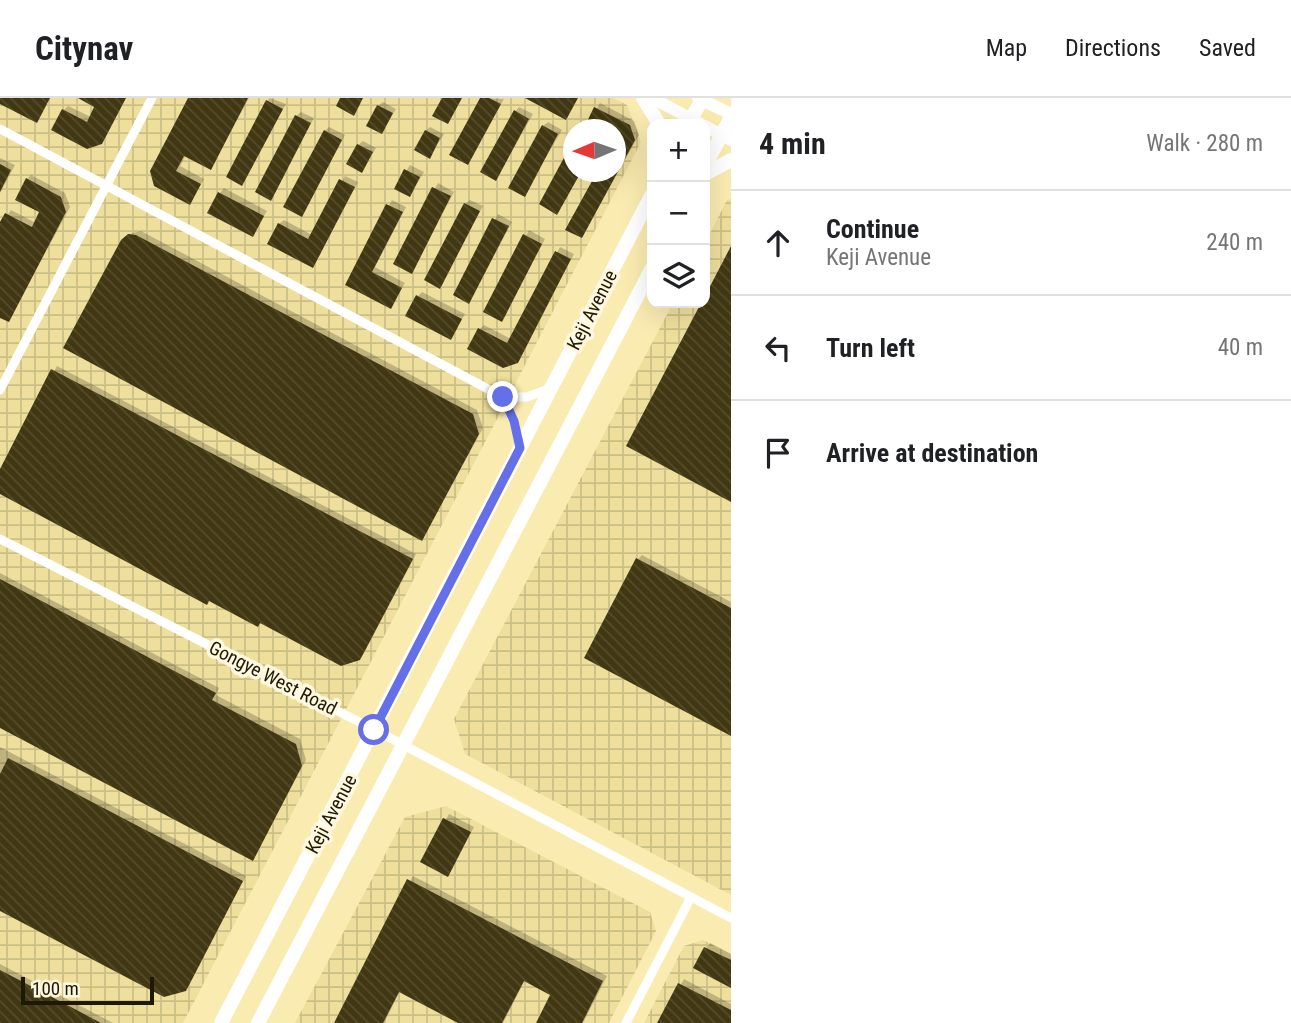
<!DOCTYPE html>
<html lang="en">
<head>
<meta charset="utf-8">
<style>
  body { margin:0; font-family:"Roboto Condensed",sans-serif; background:#f2f2f2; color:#202124 }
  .controls { position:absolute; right:21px; top:21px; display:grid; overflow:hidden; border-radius:14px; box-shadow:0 7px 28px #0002 }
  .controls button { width:63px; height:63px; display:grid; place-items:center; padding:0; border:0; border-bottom:2px solid #e0e0e0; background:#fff; color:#202124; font:35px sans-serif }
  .compass { position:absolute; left:563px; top:21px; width:63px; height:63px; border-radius:50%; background:#fff; box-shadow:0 7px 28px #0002; rotate:268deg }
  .scale { position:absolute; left:21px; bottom:18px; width:133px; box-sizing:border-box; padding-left:7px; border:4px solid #1e1903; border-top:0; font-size:19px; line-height:24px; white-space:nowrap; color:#1e1903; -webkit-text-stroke:5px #fef8e1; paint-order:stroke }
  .stop { position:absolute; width:21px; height:21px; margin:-16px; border:5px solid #646fe8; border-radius:50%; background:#fff }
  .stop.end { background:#646fe8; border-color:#fff; box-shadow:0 2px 7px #0008 }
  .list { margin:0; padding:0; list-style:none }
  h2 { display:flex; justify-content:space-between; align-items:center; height:91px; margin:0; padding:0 28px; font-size:30px }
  h2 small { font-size:23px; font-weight:400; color:#757577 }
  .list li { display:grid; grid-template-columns:46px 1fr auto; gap:21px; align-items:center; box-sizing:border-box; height:105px; padding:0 28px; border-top:2px solid #e0e0e0 }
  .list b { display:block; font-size:26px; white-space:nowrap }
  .list p { margin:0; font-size:23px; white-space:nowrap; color:#757577 }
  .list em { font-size:23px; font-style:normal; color:#757577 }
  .icon { flex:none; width:38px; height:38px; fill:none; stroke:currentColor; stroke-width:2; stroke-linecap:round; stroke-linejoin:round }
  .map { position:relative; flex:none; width:731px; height:925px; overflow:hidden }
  header { display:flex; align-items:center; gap:42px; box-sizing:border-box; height:98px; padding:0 35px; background:#fff; border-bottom:2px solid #e0e0e0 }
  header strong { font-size:33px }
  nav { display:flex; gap:38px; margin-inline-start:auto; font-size:24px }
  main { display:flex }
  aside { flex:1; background:#fff }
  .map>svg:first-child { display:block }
  .industrial { fill:url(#industrial-grid); fill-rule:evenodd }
  .shadow { fill:#0003 }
  .building { fill:url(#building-back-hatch) }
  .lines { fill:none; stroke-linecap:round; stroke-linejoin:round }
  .street { stroke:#fff; stroke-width:9 }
  .secondary { stroke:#fff; stroke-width:12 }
  .primary { stroke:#fff; stroke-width:14 }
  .route { stroke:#646fe8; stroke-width:9 }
  .labels { text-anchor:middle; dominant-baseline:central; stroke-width:7; stroke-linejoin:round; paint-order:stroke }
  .street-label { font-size:19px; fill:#1e1903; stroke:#fef8e1 }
</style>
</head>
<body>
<header>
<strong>Citynav</strong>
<nav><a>Map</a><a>Directions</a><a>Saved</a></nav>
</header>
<main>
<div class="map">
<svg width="731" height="925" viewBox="0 0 731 925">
  <defs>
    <pattern id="industrial-grid" width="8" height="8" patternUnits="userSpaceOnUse" patternTransform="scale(1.75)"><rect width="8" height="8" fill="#efdf9d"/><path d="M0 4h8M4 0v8" fill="none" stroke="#ccbf86"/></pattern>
    <pattern id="building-back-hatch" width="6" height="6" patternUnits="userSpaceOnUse" patternTransform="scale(1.75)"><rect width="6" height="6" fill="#413813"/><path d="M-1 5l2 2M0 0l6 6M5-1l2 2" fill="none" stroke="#534c2b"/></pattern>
  </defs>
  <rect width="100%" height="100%" fill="#faebb1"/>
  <!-- industrial -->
  <g class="industrial">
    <path d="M0 0H613L627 7 641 44 183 925H0ZM573 32H615V74H573Z"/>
    <polygon points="731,101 731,797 465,656 454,621 673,205 705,205 705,145 727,102"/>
    <polygon points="446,708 650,814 656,833 609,925 295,925 405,719"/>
    <polygon points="703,842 731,856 731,925 644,925 684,848"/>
  </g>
  <!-- shadow -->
  <g class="shadow">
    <polygon points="81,0 126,0 101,44 64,12 68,8 91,19 97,8"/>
    <polygon points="190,0 249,0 211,70 186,57 180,68 204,81 190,105 156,87"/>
    <polygon points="270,0 286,6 242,86 267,3"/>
    <polygon points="482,0 504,1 467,65"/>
    <polygon points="383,4 396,11 382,34 378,8"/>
    <polygon points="600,5 634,23 639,37 582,138 568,131 599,74 615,74 615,32 586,29"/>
    <polygon points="519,9 533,16 496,81 515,14"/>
    <polygon points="301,14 314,20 271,100 296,18"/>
    <polygon points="548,24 562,32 524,96 543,28"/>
    <polygon points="329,29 345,37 302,117 325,33"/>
    <polygon points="430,29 444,36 430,59 426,33"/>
    <polygon points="363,43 376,50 362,73 358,47"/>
    <polygon points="573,47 573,74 581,74 557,114 541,106"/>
    <polygon points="0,60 15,67 0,95"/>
    <polygon points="410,67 424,74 410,97 396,90"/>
    <polygon points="31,77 65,95 70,109 9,222 0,218 0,128 11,112 36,125 42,114 27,81"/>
    <polygon points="345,78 358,84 313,168 279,126 284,122 312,137"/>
    <polygon points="438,85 454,94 411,174 395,165"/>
    <polygon points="224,90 267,113 252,137 220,95"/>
    <polygon points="392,102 406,109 375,169 405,185 390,209 347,186"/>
    <polygon points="470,102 483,108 440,188 465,106"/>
    <polygon points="498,116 512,124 469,204 455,196"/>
    <polygon points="529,132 545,141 502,221 486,213"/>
    <polygon points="141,133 477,312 483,330 422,441 124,141 129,136"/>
    <polygon points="560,149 574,156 517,263 480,231 484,227 511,241"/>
    <polygon points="422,194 465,216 451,240 418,198"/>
    <polygon points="57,268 416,456 364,555 359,560 210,502 207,505 22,408 0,393 0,375"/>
    <polygon points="642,457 731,504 731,636 638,461"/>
    <polygon points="0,475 219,590 216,597 300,641 306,662 253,761 0,628"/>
    <polygon points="0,649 246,778 185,891 0,811"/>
    <polygon points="449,716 474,729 448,777 423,764"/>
    <polygon points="413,778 607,878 583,925 538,925 552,896 525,882 503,925 462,925 400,893 384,925 336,925"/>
    <polygon points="710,845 731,856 731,888 696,870"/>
    <polygon points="0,866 113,925 0,925"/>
    <polygon points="684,881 731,906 731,925 659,925"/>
  </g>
  <!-- building -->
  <g class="building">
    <polygon points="0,0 50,0 37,25 0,6"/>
    <polygon points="78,0 126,0 102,46 87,51 51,32 62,11 87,24 94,9"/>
    <polygon points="188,0 248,0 211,72 184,58 176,73 201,86 190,107 154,88 150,73"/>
    <polygon points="340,0 363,0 354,18 336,8"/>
    <polygon points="442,0 462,0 448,26 432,18"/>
    <polygon points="480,0 489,0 501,6 468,67 449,57"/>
    <polygon points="525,0 578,0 566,22"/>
    <polygon points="266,2 283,11 242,88 226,79"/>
    <polygon points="377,7 393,15 382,36 366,28"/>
    <polygon points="594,9 630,27 635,42 582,140 565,132 597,74 615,74 615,32 583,32"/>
    <polygon points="514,12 529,21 496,83 480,74"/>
    <polygon points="295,17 311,25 271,103 255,94"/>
    <polygon points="542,27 558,36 525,99 508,90"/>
    <polygon points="324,32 342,42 302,119 283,109"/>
    <polygon points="425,32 440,40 430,61 414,52"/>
    <polygon points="573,43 573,74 581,74 557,117 539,106"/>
    <polygon points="357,46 373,54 362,75 346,66"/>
    <polygon points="0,66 11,72 0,94"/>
    <polygon points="404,71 420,79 410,99 394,91"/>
    <polygon points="26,80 61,99 66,114 9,224 0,220 0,124 5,115 32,129 39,114 15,102"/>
    <polygon points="339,81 355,89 313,170 267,146 278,125 308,141"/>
    <polygon points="432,89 451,98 412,176 393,166"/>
    <polygon points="218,94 264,118 253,139 207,115"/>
    <polygon points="464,105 480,113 440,191 424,182"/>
    <polygon points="386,106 403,114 372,174 402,190 391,211 345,187"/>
    <polygon points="492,120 509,128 469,206 453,197"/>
    <polygon points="523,136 542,146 502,224 483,214"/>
    <polygon points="136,137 473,316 479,336 422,443 63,250 121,142 128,136"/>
    <polygon points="731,148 731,404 626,348 701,205 705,205 705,198"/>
    <polygon points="555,153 571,161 518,265 503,270 467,251 478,230 507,245"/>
    <polygon points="416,197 462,221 451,242 405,218"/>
    <polygon points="51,271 413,461 360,562 341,568 260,525 258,529 209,503 207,507 0,396 0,371"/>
    <polygon points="636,460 731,510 731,638 584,560"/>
    <polygon points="0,481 216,595 212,602 296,646 302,668 253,763 0,630"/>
    <polygon points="8,660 243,783 186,893 164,899 0,813 0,676"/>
    <polygon points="443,720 471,734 448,779 420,764"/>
    <polygon points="407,781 603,883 582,925 536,925 550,897 524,883 502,925 458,925 399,894 383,925 334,925"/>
    <polygon points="704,849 731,862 731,890 693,870"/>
    <polygon points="0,872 69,908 101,925 0,925"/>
    <polygon points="678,885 731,912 731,925 657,925"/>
  </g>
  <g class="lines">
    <!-- street -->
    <g class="street">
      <polyline points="0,31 503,299 527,299 551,290"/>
      <polyline points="0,292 152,0"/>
      <polyline points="503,299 514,323 520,350"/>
      <polyline points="0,441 375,632 731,820"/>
      <polyline points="626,925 691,799"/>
    </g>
    <!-- secondary -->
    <g class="secondary">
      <polyline points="652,0 701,26"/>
      <polyline points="698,0 731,16"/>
      <polyline points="705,28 731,42"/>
    </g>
    <!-- primary -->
    <g class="primary">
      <polyline points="643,0 659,26"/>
      <polyline points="688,26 703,0"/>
      <polyline points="705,68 731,19"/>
      <polyline points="705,76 731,62"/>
      <polyline points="221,925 652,96"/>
      <polyline points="258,925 652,170"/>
    </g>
  </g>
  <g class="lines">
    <!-- route -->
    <polyline class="route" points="374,632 520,350 514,323 503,299"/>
  </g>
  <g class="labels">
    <!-- street labels -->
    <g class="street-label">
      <text transform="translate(592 212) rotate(-63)">Keji Avenue</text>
      <text transform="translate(273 580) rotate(27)">Gongye West Road</text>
      <text transform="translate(331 716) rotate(-62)">Keji Avenue</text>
    </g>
  </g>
</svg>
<div class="controls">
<button>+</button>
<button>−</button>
<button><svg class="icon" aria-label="layers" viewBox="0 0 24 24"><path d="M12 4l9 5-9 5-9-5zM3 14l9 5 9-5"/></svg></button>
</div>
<svg class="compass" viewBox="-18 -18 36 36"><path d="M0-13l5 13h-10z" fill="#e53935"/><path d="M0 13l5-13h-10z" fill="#757577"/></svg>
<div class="scale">100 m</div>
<div class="stop" style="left:374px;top:632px"></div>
<div class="stop end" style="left:503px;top:299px"></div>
</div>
<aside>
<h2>4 min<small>Walk · 280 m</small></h2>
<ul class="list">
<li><svg class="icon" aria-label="ahead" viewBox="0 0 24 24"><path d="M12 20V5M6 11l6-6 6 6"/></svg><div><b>Continue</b><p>Keji Avenue</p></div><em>240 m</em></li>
<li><svg class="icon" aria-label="left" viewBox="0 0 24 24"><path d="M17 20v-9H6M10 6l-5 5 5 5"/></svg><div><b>Turn left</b></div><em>40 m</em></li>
<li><svg class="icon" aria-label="arrive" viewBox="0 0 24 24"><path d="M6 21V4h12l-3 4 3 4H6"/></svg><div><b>Arrive at destination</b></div></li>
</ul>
</aside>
</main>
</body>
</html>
